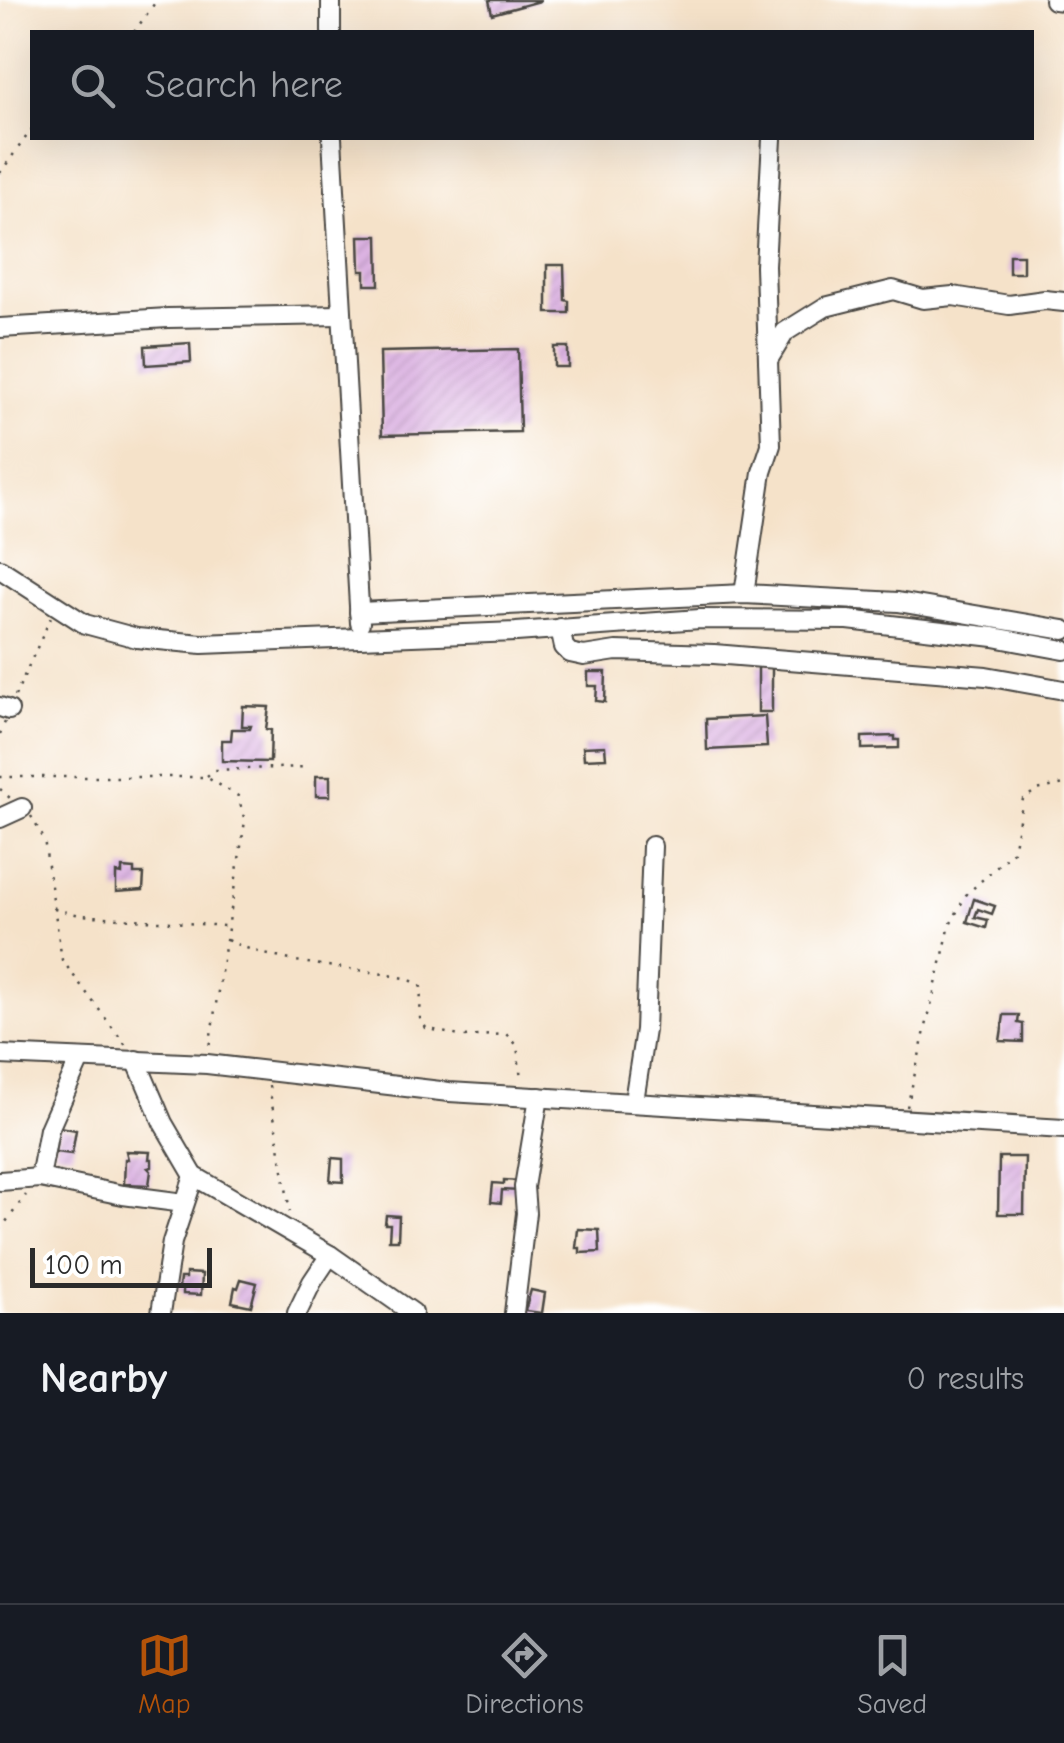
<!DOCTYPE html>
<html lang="en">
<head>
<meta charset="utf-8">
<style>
  body { margin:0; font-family:"Comic Neue",sans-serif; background:#20242c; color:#f1f3f6 }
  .scale { position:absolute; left:30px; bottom:25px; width:182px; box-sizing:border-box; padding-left:10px; border:5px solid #2b2b2b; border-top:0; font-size:28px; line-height:35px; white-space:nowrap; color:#2b2b2b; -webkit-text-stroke:8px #fff; paint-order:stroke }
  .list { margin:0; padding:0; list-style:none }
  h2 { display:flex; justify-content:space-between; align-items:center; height:130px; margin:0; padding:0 40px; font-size:42px }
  h2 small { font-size:32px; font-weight:400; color:#9ea1a6 }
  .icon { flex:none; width:55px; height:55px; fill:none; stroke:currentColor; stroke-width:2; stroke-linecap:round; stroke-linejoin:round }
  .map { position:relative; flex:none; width:1064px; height:1313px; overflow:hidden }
  .search { position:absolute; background:#171b24; box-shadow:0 10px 40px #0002; left:30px; right:30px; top:30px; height:110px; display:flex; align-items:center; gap:25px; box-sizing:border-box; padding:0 35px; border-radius:0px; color:#9ea1a6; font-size:38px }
  .sheet { height:290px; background:#171b24 }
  nav { display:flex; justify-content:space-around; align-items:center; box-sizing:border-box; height:140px; border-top:2px solid #363941; background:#171b24; font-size:28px; color:#9ea1a6 }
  nav a { display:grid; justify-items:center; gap:5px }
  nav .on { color:#b45309 }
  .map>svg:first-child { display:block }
  .building { fill:url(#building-hatch) }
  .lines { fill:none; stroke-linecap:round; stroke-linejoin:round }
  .minor-casing { stroke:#494643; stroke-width:22 }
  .path { stroke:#494643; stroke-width:2.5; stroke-dasharray:2.5 8; stroke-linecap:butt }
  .minor { stroke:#fff; stroke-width:18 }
</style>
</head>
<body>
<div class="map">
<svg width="1064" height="1313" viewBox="0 0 1064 1313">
  <defs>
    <pattern id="building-hatch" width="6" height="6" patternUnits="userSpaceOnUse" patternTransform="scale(2.5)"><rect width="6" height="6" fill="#dcb2e2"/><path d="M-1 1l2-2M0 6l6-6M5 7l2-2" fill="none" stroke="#bd99c2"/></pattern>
  </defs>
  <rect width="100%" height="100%" fill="#fff"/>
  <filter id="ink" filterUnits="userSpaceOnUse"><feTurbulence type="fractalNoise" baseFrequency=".01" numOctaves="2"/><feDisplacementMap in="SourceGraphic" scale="20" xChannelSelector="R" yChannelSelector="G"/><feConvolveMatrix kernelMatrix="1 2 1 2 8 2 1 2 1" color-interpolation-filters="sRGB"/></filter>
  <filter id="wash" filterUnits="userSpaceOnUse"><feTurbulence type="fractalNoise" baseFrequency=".0048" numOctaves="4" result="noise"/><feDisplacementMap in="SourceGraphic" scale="40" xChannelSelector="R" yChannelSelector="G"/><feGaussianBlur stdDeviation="2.25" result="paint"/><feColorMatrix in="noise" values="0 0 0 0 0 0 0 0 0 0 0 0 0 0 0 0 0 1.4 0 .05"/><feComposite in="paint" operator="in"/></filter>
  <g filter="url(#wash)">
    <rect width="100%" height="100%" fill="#f5e2c9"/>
    <g id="blocks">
      <!-- building -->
      <g class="building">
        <polygon points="489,0 540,0 540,1 492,14"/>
        <polygon points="359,236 378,236 379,285 365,285 365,271 360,271"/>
        <rect x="1009" y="255" width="14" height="18"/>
        <polygon points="547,265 564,265 565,300 569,301 569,313 547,313"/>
        <polygon points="190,343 191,362 146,365 145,346"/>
        <rect x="554" y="347" width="14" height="20"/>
        <polygon points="518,349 520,432 382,435 380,352"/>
        <rect x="758" y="664" width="14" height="48"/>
        <polygon points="588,672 606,672 605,702 596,701 597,686 588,686"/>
        <polygon points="243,706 269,707 266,729 271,730 270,762 222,761 222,740 231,740 232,729 250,729 251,726 242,726"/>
        <polygon points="765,716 767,747 707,750 706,719"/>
        <polygon points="895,736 895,740 899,740 899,748 862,749 862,737"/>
        <polygon points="605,746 606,758 584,759 583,747"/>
        <rect x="316" y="776" width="14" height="20"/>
        <polygon points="122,868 134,869 134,874 144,874 143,890 116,892 116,873 122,874"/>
        <polygon points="974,899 995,906 992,914 978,909 975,917 988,920 986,928 967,922"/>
        <polygon points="1004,1015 1019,1015 1018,1023 1023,1024 1023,1042 1000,1041"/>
        <polygon points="59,1127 76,1130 72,1154 55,1152"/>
        <polygon points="126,1151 150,1152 149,1159 152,1159 152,1167 148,1168 151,1171 149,1185 124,1184 125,1159 128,1159"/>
        <polygon points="999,1157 1025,1157 1024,1214 998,1214"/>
        <polygon points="332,1158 343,1159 343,1182 330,1181"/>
        <polygon points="504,1180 520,1181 519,1191 502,1190 501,1203 491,1202 493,1183 504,1184"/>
        <polygon points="386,1215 399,1216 398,1240 389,1240 390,1224 385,1224"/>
        <polygon points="578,1229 599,1230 600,1252 580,1253 580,1248 576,1248"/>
        <polygon points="186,1273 202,1274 201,1295 183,1294 183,1289 179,1288 180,1278 186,1278"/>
        <polygon points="241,1279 257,1283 251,1306 232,1302 235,1287 238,1288"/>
        <polygon points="531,1290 545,1293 542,1313 525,1311"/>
      </g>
    </g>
  </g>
  <g filter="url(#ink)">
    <use href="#blocks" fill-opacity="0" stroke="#494643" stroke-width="2.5"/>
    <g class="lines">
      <defs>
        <g id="minor">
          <polyline points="1054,0 1064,1"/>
          <polyline points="331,32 331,0"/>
          <polyline points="332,138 360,623"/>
          <polyline points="0,328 168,318 341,315"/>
          <polyline points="768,360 765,266 772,139"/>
          <polyline points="0,569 85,624 137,638 202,644 516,632 700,619 848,620 994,637 1064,650"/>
          <polyline points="744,594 762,472 771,445 768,360 785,332 825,307 893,290 923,299 953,296 1009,305 1045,300 1064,302"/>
          <polyline points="359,612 744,594 898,602 1064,630"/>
          <polyline points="560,628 564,647 570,653 584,656 616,651 714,654 986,676 1064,690"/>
          <polyline points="0,707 9,710"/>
          <polyline points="0,818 22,808"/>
          <polyline points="0,1055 207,1064 449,1092 1064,1129"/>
          <polyline points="136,1060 163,1123 194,1176 330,1255 413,1313"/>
          <polyline points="634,1101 645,1030 652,846"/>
          <polyline points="40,1178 49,1129 80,1059"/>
          <polyline points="0,1181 40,1178 123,1195 184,1203"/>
          <polyline points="161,1313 172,1242 194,1176"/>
          <polyline points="297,1313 312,1282 330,1255"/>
          <polyline points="514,1313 526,1213 524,1187 539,1097"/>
        </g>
      </defs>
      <!-- minor casing -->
      <use href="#minor" class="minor-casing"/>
      <!-- path -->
      <g class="path">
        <polyline points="134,32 157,0"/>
        <polyline points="0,173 32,129"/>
        <polyline points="15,696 51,617"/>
        <polyline points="0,734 5,722"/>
        <polyline points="207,776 214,770 308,767"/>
        <polyline points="0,777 206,777 238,796 245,821 209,1048"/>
        <polyline points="0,789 10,798"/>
        <polyline points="31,816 44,839 62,960 127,1047"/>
        <polyline points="54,909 80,915 225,926"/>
        <path d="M227 940C284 967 348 965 409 979L421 987 420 1018 426 1028 463 1037 506 1034 517 1045 521 1080"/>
        <polyline points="269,1086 290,1212"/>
        <polyline points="907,1107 950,925 966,895 1013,851 1023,799 1037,790 1064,784"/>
        <polyline points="0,1230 26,1195"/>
      </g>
      <!-- minor -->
      <use href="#minor" class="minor"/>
    </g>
  </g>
</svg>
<div class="scale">100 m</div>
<div class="search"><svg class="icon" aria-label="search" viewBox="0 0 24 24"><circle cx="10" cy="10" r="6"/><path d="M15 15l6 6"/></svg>Search here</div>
</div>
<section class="sheet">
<h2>Nearby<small>0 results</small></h2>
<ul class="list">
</ul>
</section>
<nav>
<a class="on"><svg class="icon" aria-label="map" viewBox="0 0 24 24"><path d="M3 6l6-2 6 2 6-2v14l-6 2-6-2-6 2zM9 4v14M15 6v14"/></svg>Map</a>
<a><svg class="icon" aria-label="directions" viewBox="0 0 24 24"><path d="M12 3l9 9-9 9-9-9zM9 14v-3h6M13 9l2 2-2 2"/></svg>Directions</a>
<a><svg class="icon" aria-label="saved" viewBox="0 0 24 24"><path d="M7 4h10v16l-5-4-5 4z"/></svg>Saved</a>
</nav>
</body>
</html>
